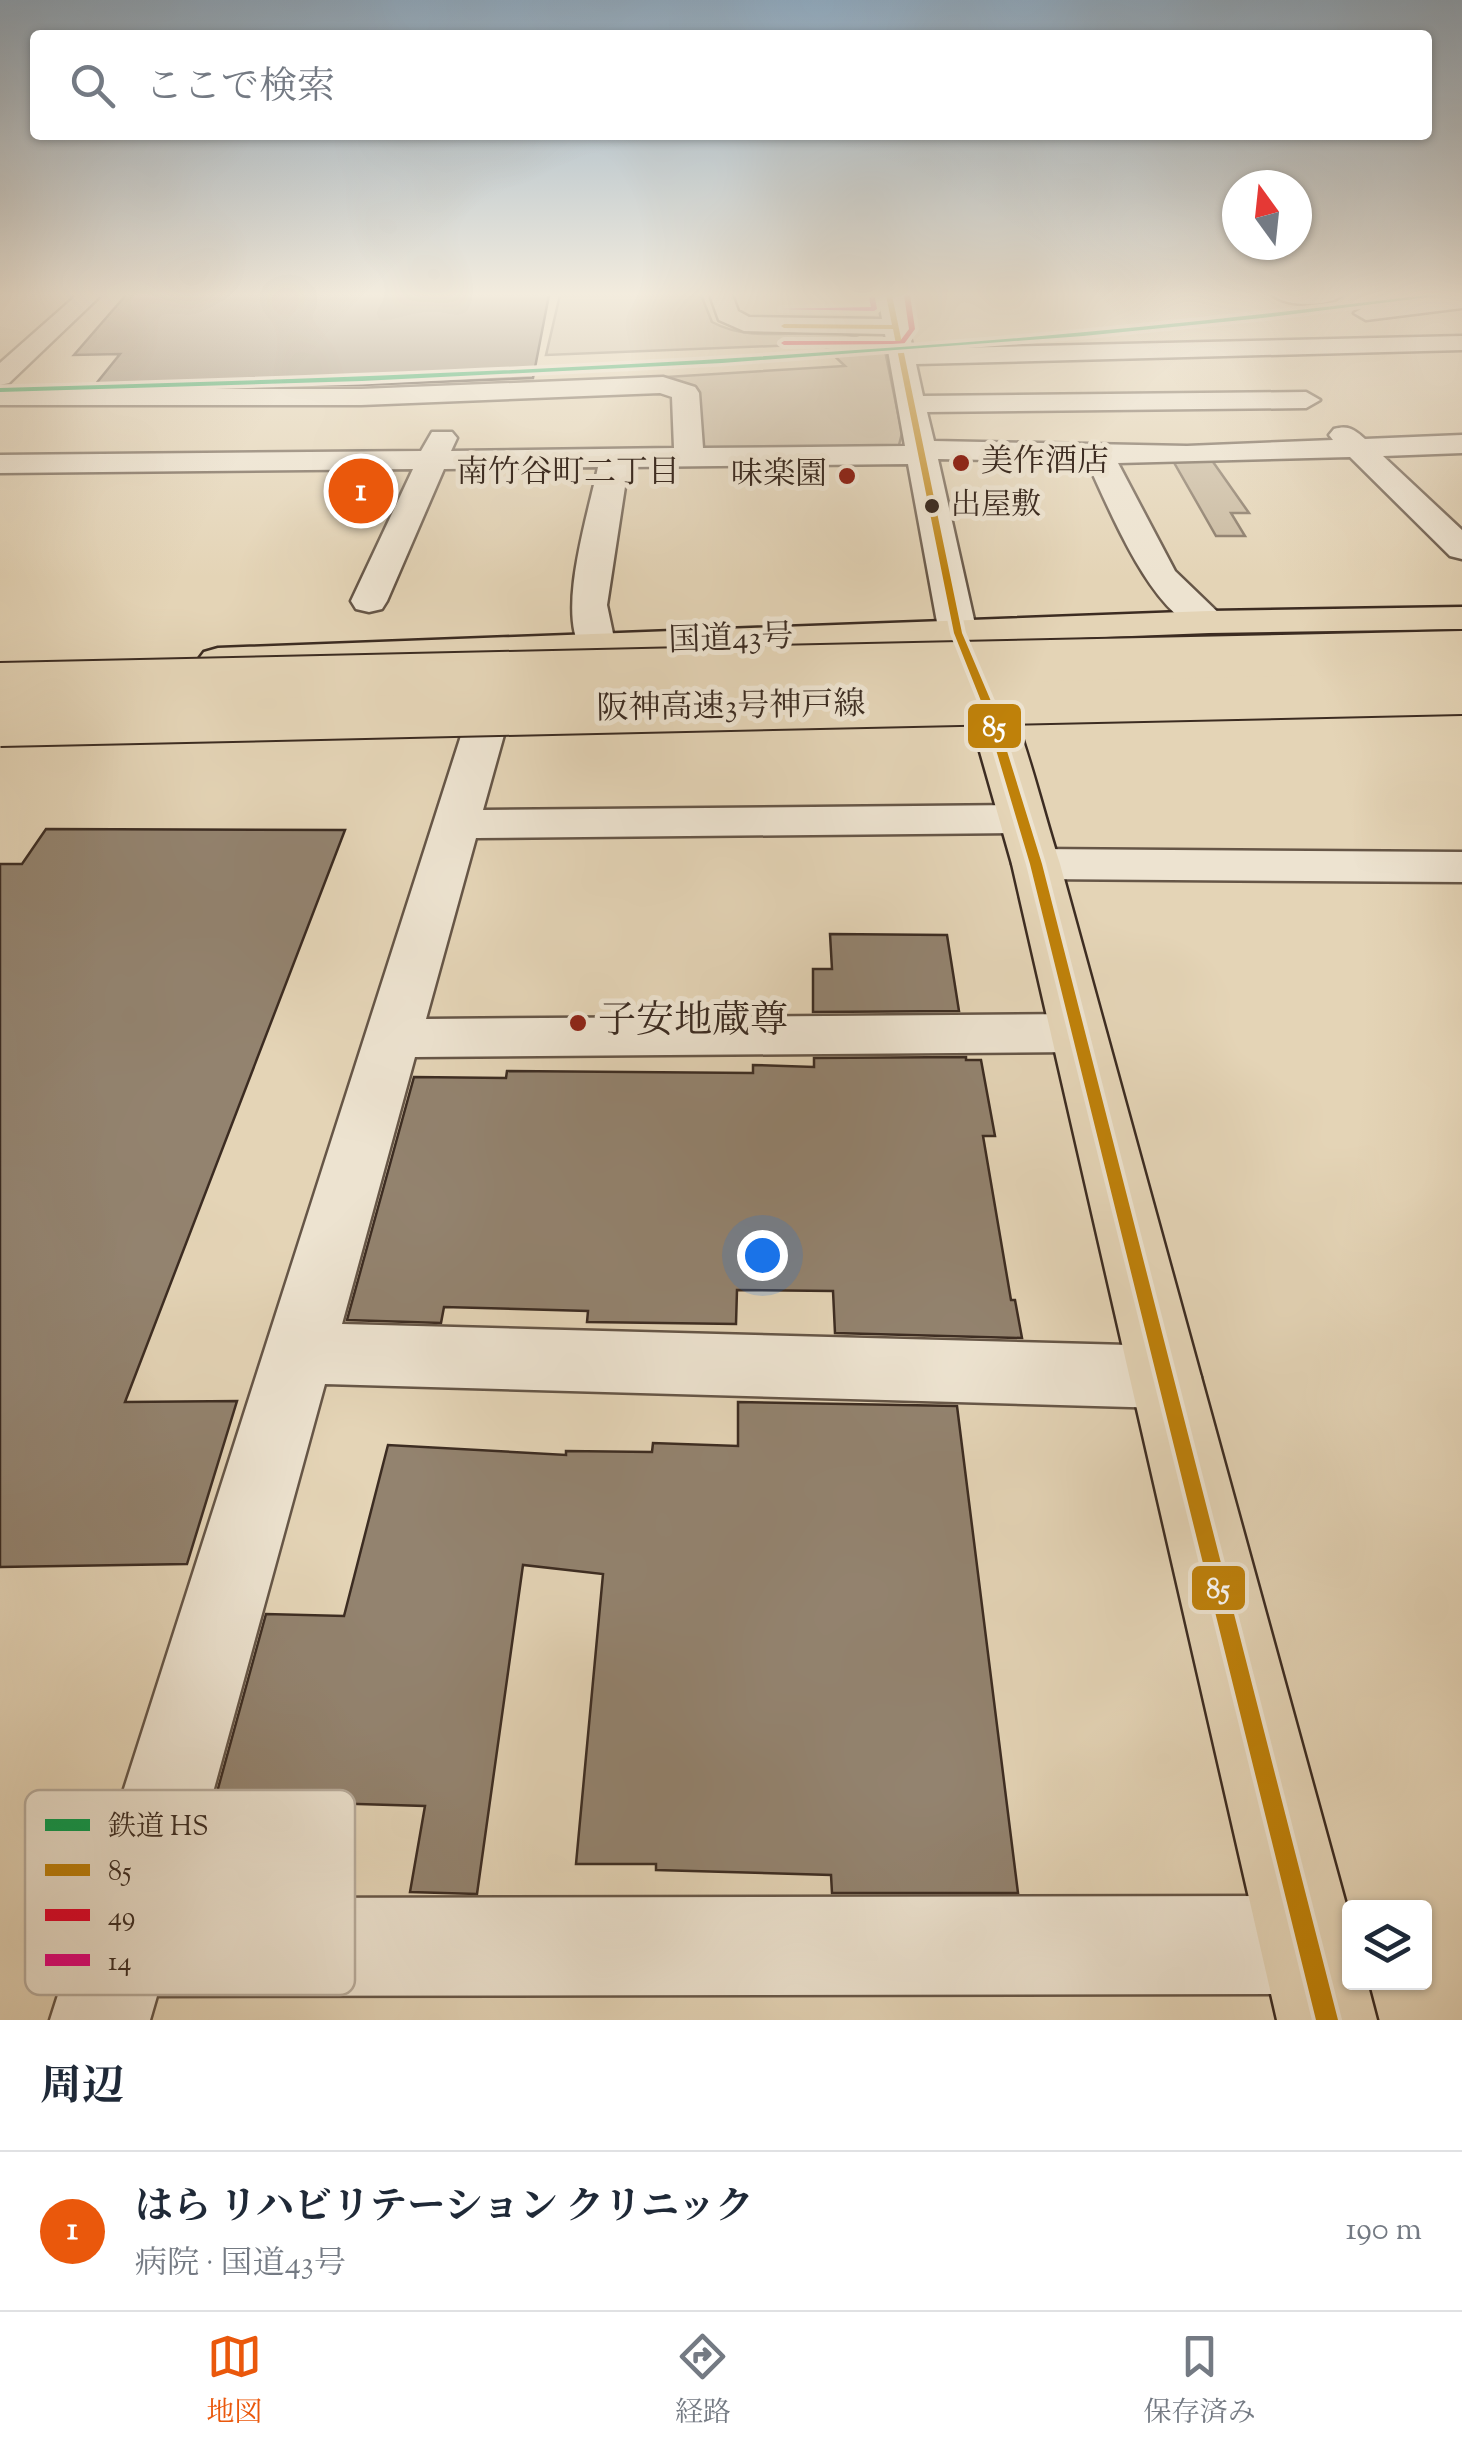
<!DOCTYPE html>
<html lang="ja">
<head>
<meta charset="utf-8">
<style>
  body { margin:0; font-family:"Sorts Mill Goudy","Noto Serif JP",serif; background:#f6f6f7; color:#1f2937 }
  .controls { position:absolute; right:30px; bottom:30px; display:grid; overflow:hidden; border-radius:10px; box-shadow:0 2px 8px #0004 }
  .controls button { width:90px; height:90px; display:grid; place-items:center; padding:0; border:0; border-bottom:2px solid #e0e1e3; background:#fff; color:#1f2937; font:50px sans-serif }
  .compass { position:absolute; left:1222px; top:170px; width:90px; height:90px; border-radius:50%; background:#fff; box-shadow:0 2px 8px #0004; rotate:345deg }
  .you { position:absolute; left:762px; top:1255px; width:35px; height:35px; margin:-25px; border:8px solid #fff; border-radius:50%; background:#1a73e8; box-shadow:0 0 0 15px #1a73e833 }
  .badge { display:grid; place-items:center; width:65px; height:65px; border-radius:50%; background:#ea580c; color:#fff; font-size:32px; font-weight:700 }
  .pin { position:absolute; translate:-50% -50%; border:5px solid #fff; box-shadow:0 2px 10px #0006 }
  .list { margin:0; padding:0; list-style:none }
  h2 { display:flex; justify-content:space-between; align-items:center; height:130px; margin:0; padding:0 40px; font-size:42px }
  h2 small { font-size:32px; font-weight:400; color:#747a83 }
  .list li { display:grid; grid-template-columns:65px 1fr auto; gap:30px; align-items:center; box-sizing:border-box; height:160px; padding:0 40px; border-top:2px solid #e0e1e3 }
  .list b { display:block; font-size:38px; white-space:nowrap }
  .list p { margin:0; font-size:32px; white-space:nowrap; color:#747a83 }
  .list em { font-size:32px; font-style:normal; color:#747a83 }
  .icon { flex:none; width:55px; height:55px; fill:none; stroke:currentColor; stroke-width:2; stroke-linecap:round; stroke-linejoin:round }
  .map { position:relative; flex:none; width:1462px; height:2020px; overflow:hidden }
  .search { position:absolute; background:#fff; box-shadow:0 2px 8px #0004; left:30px; right:30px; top:30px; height:110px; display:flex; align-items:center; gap:25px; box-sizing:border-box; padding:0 35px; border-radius:10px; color:#747a83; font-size:38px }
  .sheet { height:290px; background:#fff }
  nav { display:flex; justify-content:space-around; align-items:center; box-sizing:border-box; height:140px; border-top:2px solid #e0e1e3; background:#fff; font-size:28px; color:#747a83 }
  nav a { display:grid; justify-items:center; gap:5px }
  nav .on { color:#ea580c }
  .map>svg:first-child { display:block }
  .green { fill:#c7b79d; stroke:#827260; stroke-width:2.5 }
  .building { fill:#93836f; stroke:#3c2c22; stroke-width:2.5 }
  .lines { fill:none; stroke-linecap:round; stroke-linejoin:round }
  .minor-casing { stroke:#665647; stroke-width:5 }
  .major-casing { stroke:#3c2c22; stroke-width:5 }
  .highway-casing { stroke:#3c2c22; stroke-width:5 }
  .minor { fill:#ede3d0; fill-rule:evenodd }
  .major { fill:#e4d4b6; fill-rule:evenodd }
  .highway { fill:#e4d4b6; fill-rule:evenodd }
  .highway-bridge-casing { stroke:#3c2c22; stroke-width:46; stroke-linecap:butt }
  .highway-bridge { stroke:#e4d4b6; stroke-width:42 }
  .bus-1-casing { stroke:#ede3d0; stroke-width:8 }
  .bus-2-casing { stroke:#ede3d0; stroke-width:8 }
  .bus-3-casing { stroke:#ede3d0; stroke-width:8 }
  .bus-1 { fill:#bf810a; fill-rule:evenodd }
  .bus-2 { fill:#e4002b; fill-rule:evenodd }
  .bus-3 { fill:#e5007d; fill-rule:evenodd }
  .rail-1-casing { stroke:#ede3d0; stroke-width:7 }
  .rail-1 { fill:#03a04f; fill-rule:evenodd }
  .poi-dot { fill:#8f2418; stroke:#ede3d0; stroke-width:4 }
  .bus-dot { fill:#3c2c22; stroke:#ede3d0; stroke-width:4 }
  .labels { text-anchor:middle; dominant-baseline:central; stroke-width:10; stroke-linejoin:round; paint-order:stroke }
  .far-bus-label { font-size:30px; fill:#3c2c22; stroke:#ede3d0; text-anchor:start }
  .far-poi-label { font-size:32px; fill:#3c2c22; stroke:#ede3d0; text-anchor:start }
  .far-neighbourhood-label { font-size:32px; fill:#3c2c22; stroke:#ede3d0 }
  .far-street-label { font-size:32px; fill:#3c2c22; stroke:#ede3d0 }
  .poi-label { font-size:38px; fill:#3c2c22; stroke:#ede3d0; text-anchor:start }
  .key { fill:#ede3d0; stroke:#b8ac9c; stroke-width:2.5 }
  .key-label { font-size:28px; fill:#3c2c22 }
  .line-badge { stroke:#ede3d0; stroke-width:4 }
  .badge-label { font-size:28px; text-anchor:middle; font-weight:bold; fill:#fff }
</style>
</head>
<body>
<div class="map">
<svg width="1462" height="2020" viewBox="0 0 1462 2020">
  <rect width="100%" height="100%" fill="#e4d4b6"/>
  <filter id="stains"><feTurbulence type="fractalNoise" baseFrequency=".002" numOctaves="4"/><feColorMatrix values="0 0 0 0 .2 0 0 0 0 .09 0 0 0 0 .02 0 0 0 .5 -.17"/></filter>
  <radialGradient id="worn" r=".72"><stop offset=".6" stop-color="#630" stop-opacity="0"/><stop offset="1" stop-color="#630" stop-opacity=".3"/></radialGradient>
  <!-- green -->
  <g class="green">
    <path d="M560 295H701L712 322C767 352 834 312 885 351L902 433 899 445 884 449 704 450 677 384 666 377 845 366 822 344 546 355Z"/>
    <polygon points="1172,459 1211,459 1249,513 1231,513 1245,536 1216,536"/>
  </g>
  <!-- building -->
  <g class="building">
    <polygon points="126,295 549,295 533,378 361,385 95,385 120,354 74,355"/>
    <polygon points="46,829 345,830 125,1402 237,1401 187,1564 0,1567 0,864 22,864"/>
    <polygon points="830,934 947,935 959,1011 813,1012 813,969 832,969"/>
    <polygon points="966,1057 966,1060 981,1060 995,1136 983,1136 1011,1300 1015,1300 1022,1338 835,1333 833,1291 737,1290 736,1324 587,1322 588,1311 444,1307 441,1323 347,1320 414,1077 506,1078 507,1071 753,1073 753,1065 814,1067 814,1058"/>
    <polygon points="738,1402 957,1406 1018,1893 832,1893 831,1875 656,1870 656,1864 576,1864 603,1574 523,1565 477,1894 410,1892 425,1806 324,1803 304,1894 189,1894 266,1614 344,1616 388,1445 566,1455 566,1451 652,1452 653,1443 738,1446"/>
  </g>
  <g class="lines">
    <defs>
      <g id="minor">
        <polygon points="77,295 101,295 9,383 0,385 0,363"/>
        <path d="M710 295H732L738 311 749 317 882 319 878 295H900L913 349 1462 336V350L916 364 923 396 1306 392 1320 400 1306 408 927 412 934 441 1187 446 1333 440 1329 435 1334 429C1348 425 1354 429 1365 439L1462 435V453L1383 456 1462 530V559L1450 556 1350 457 1118 463 1175 571 1228 622 1222 630C1161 645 1109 506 1087 462L938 459 977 633 971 641 958 644 945 641 939 633 908 464 628 467 607 605 615 643 610 651 596 655 582 651C556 612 589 512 598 467L444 469 387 601 382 609 369 612 356 609 351 601 413 469 0 473V455L421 451 432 432H452L457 438 451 451 674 448 672 397 660 393 361 405H0V389H361L663 377 695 387 699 393 703 448 905 446 885 334 744 331 719 320Z"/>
        <path d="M1273 295H1342C1330 307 1285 307 1273 295Z"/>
        <polygon points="1462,295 1462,308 1366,320 1354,313 1366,306"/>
        <path d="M488 704 503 708 509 717 483 810 1023 805 1039 809 1046 819 1039 829 1023 833 476 838 426 1019 1078 1014 1098 1019 1106 1033 1098 1047 1078 1052 415 1057 342 1324 1165 1346 1190 1355 1201 1377 1190 1399 1165 1408 325 1384 184 1898 1308 1896 1342 1911C1352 1934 1352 1956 1342 1979L1308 1994 157 1996 150 2020H50L467 717 473 708Z"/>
        <polygon points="1036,849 1462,852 1462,882 1036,879 1019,874 1012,864 1019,854"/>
      </g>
      <path id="major" d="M967 643 981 647C1018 700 1039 800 1060 864L1350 1919V1982H1367L1377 2020H1277L1012 864 967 706 948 655 953 647Z"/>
      <polygon id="highway" points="1462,607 1462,629 1209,633 218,672 204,668 198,660 204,652 218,648 1209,611"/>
    </defs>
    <!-- minor casing -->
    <use href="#minor" class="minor-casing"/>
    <!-- major casing -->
    <use href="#major" class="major-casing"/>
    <!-- highway casing -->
    <use href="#highway" class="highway-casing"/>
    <!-- minor -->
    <use href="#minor" class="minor"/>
    <!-- major -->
    <use href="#major" class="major"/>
    <!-- highway -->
    <use href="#highway" class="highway"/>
    <defs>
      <g id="highway-bridge">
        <polyline points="0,684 1462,652"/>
        <polyline points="0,725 1462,693"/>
      </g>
    </defs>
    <!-- highway-bridge casing -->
    <use href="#highway-bridge" class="highway-bridge-casing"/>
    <!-- highway-bridge -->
    <use href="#highway-bridge" class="highway-bridge"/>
    <defs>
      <polygon id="bus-1" points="886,295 892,295 962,633 993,706 1042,864 1338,2020 1316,2020 1030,864 983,706 954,633 893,329 784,328 781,326 784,324 892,325"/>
      <polygon id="bus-2" points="904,295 910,295 915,329 904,344 784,345 781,343 784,341 900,341 909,329"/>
      <polygon id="bus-3" points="872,296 875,298 877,309 874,311 781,309 871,307 869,298"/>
    </defs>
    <!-- bus-1 casing -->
    <use href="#bus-1" class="bus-1-casing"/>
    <!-- bus-2 casing -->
    <use href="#bus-2" class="bus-2-casing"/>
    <!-- bus-3 casing -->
    <use href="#bus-3" class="bus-3-casing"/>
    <!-- bus-1 -->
    <use href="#bus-1" class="bus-1"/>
    <!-- bus-2 -->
    <use href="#bus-2" class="bus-2"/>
    <!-- bus-3 -->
    <use href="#bus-3" class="bus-3"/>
    <defs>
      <path id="rail-1" d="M1427 295H1445L1262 318 1083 336 722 363 362 381 0 392V388C300 380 600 369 900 347 1076 335 1252 316 1427 295Z"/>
    </defs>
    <!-- rail-1 casing -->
    <use href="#rail-1" class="rail-1-casing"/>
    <!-- rail-1 -->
    <use href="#rail-1" class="rail-1"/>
  </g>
  <!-- sky -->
  <linearGradient id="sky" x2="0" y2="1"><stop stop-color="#8faac0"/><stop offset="0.51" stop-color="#f3ecde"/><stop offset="1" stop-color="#f3ecde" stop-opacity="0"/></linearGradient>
  <rect width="1462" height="578" fill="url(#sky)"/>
  <!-- markers -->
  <g class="poi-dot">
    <circle cx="961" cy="463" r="10"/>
    <circle cx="847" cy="476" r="10"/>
    <circle cx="578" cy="1023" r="10"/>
  </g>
  <circle class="bus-dot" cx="932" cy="506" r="9"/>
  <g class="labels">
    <!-- far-bus labels -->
    <g class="far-bus-label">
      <text x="951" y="506">出屋敷</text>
    </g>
    <!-- far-poi labels -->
    <g class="far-poi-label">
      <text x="981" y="463">美作酒店</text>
      <text x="827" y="476" text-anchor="end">味楽園</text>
    </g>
    <!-- far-neighbourhood labels -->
    <g class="far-neighbourhood-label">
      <text x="568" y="474">南竹谷町二丁目</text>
    </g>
    <!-- far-street labels -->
    <g class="far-street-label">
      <text transform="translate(731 640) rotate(-2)">国道43号</text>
      <text transform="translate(731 708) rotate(-1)">阪神高速3号神戸線</text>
    </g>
    <!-- poi labels -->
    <g class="poi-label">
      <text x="598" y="1023">子安地蔵尊</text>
    </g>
  </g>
  <!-- legend -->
  <rect x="25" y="1790" width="330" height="205" rx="15" class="key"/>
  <rect x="45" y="1819" width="45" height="12" fill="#03a04f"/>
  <rect x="45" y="1864" width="45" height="12" fill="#bf810a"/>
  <rect x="45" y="1909" width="45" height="12" fill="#e4002b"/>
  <rect x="45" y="1954" width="45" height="12" fill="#e5007d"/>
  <g class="key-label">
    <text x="108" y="1835">鉄道 HS</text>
    <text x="108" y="1880">85</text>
    <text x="108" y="1925">49</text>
    <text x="108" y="1970">14</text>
  </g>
  <g class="line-badge">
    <rect x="966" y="702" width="57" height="48" rx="10" fill="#bf810a"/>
    <rect x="1190" y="1564" width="57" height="48" rx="10" fill="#bf810a"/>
  </g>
  <g class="badge-label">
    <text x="994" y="736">85</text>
    <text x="1218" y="1598">85</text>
  </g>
  <rect width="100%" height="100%" filter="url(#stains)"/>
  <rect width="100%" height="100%" fill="url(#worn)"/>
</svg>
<div class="controls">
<button><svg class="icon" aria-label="layers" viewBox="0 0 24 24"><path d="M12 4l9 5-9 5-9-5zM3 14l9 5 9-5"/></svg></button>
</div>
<svg class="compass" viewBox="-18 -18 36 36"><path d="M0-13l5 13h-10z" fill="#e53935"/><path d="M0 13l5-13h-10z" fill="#747a83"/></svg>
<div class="you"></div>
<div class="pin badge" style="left:361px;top:491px">1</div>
<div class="search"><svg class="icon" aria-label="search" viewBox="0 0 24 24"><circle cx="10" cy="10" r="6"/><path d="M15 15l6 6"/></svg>ここで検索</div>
</div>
<section class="sheet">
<h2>周辺<small></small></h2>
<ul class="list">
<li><span class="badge">1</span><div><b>はら リハビリテーション クリニック</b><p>病院 · 国道43号</p></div><em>190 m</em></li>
</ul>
</section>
<nav>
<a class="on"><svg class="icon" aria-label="map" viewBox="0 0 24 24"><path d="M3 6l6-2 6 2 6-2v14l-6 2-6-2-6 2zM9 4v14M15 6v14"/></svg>地図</a>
<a><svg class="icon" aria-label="directions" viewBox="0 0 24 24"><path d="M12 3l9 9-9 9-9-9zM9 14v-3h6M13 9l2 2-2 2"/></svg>経路</a>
<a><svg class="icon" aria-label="saved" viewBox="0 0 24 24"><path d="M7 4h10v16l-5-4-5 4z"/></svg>保存済み</a>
</nav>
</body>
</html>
